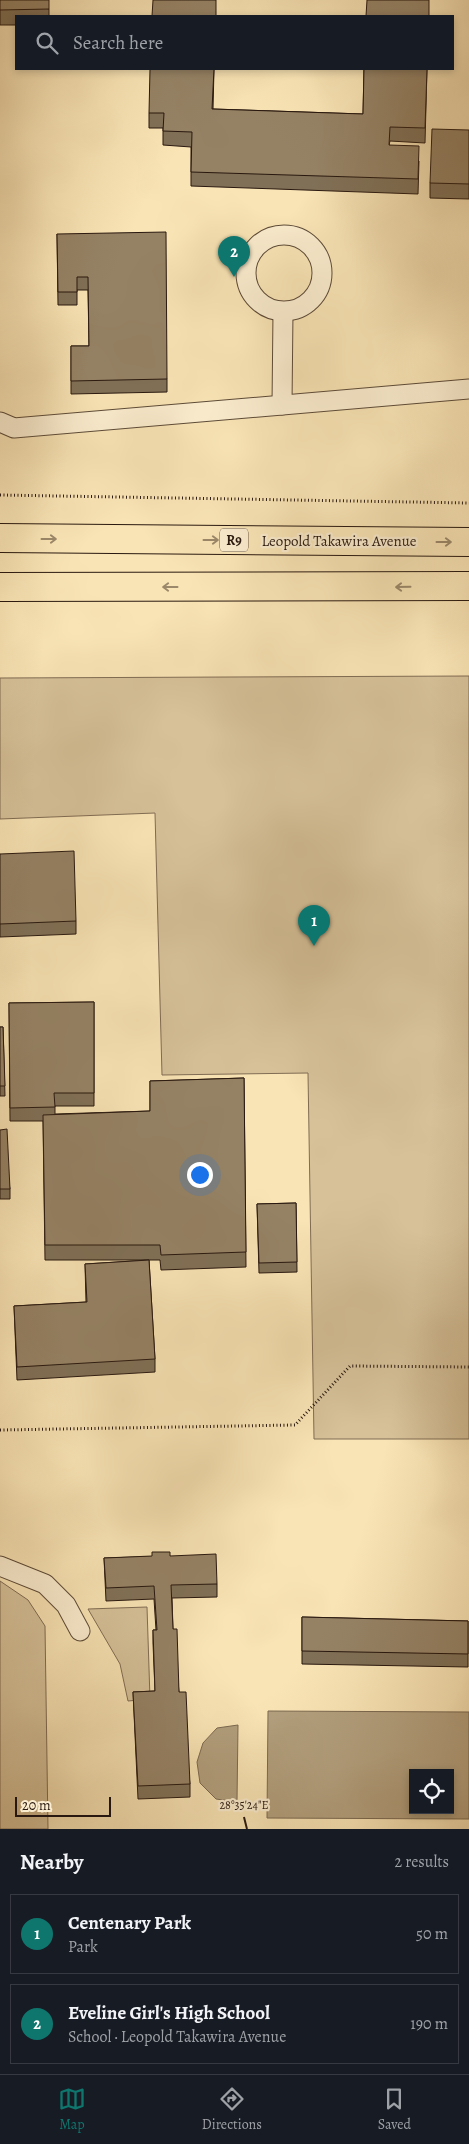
<!DOCTYPE html>
<html lang="en">
<head>
<meta charset="utf-8">
<style>
  body { margin:0; font-family:Alegreya,serif; background:#20242c; color:#f1f3f6 }
  .controls { position:absolute; right:15px; bottom:15px; display:grid; overflow:hidden; border-radius:0px; box-shadow:0 2px 8px #0003 }
  .controls button { width:45px; height:45px; display:grid; place-items:center; padding:0; border:0; border-bottom:1px solid #363941; background:#171b24; color:#f1f3f6; font:25px sans-serif }
  .scale { position:absolute; left:15px; bottom:12px; width:96px; box-sizing:border-box; padding-left:5px; border:2px solid #29180f; border-top:0; font-size:14px; line-height:18px; white-space:nowrap; color:#29180f; -webkit-text-stroke:4px #fbedcf; paint-order:stroke }
  .you { position:absolute; left:199px; top:1174px; width:18px; height:18px; margin:-12px; border:4px solid #fff; border-radius:50%; background:#1a73e8; box-shadow:0 0 0 8px #1a73e833 }
  .badge { display:grid; place-items:center; width:32px; height:32px; border-radius:50%; background:#0f766e; color:#fff; font-size:16px; font-weight:700 }
  .pin { position:absolute; translate:-50% -41px; filter:drop-shadow(0 1px 2px #0008) }
  .pin::after { content:''; position:absolute; top:26px; width:18px; height:15px; background:inherit; clip-path:polygon(0 0,100% 0,50% 100%) }
  .list { margin:0; padding:0; list-style:none }
  h2 { display:flex; justify-content:space-between; align-items:center; height:65px; margin:0; padding:0 20px; font-size:21px }
  h2 small { font-size:16px; font-weight:400; color:#9ea1a6 }
  .list li { display:grid; grid-template-columns:32px 1fr auto; gap:15px; align-items:center; box-sizing:border-box; height:80px; margin:0 10px 10px; padding:0 10px; border:1px solid #363941; border-radius:0px }
  .list b { display:block; font-size:19px; white-space:nowrap }
  .list p { margin:0; font-size:16px; white-space:nowrap; color:#9ea1a6 }
  .list em { font-size:16px; font-style:normal; color:#9ea1a6 }
  .icon { flex:none; width:28px; height:28px; fill:none; stroke:currentColor; stroke-width:2; stroke-linecap:round; stroke-linejoin:round }
  .map { position:relative; flex:none; width:469px; height:1829px; overflow:hidden }
  .search { position:absolute; background:#171b24; box-shadow:0 2px 8px #0003; left:15px; right:15px; top:15px; height:55px; display:flex; align-items:center; gap:12px; box-sizing:border-box; padding:0 18px; border-radius:0px; color:#9ea1a6; font-size:19px }
  .sheet { height:245px; background:#171b24 }
  nav { display:flex; justify-content:space-around; align-items:center; box-sizing:border-box; height:70px; border-top:1px solid #363941; background:#171b24; font-size:14px; color:#9ea1a6 }
  nav a { display:grid; justify-items:center; gap:2px }
  nav .on { color:#0f766e }
  .map>svg:first-child { display:block }
  .green { fill:#d6c199; stroke:#806c54 }
  .water { fill:#b29f7d; stroke:#7b6951; fill-rule:evenodd }
  .lines { fill:none; stroke-linecap:round; stroke-linejoin:round }
  .service-casing { stroke:#5d4b38; stroke-width:21 }
  .trunk-casing { stroke:#29180f; stroke-width:30 }
  .path { stroke:#29180f; stroke-width:3; stroke-dasharray:1 2.5; stroke-linecap:butt }
  .service { stroke:#fbedcf; stroke-width:19 }
  .trunk { stroke:#f9e4b5; stroke-width:28 }
  .wall { fill:#807057; stroke:#29180f }
  .building { fill:#958265; stroke:#29180f }
  .oneway { stroke:#9b886a }
  .ticks { fill:none; stroke:#29180f; stroke-width:2 }
  .labels { text-anchor:middle; dominant-baseline:central; stroke-width:4.5; stroke-linejoin:round; paint-order:stroke }
  .shield { fill:#fbedcf; stroke:#685849; stroke-width:1 }
  .shield-label { font-size:14px; font-weight:bold; fill:#29180f }
  .street-label { font-size:15px; fill:#29180f; stroke:#fbedcf }
  .ticks-label { font-size:12px; text-anchor:middle; fill:#29180f; stroke:#fbedcf; stroke-width:4.5; stroke-linejoin:round; paint-order:stroke }
</style>
</head>
<body>
<div class="map">
<svg width="469" height="1829" viewBox="0 0 469 1829">
  <rect width="100%" height="100%" fill="#f9e4b5"/>
  <filter id="stains"><feTurbulence type="fractalNoise" baseFrequency=".004" numOctaves="4"/><feColorMatrix values="0 0 0 0 .2 0 0 0 0 .09 0 0 0 0 .02 0 0 0 .5 -.17"/></filter>
  <radialGradient id="worn" r=".72"><stop offset=".6" stop-color="#630" stop-opacity="0"/><stop offset="1" stop-color="#630" stop-opacity=".3"/></radialGradient>
  <!-- green -->
  <g class="green">
    <polygon points="469,676 469,1439 314,1439 308,1073 162,1075 155,813 0,819 0,678"/>
    <polygon points="0,1581 28,1600 45,1626 48,1829 0,1829"/>
    <polygon points="147,1607 150,1699 128,1701 120,1664 88,1609"/>
  </g>
  <!-- water -->
  <g class="water">
    <path d="M268 1711 469 1712V1819L267 1818ZM413 1773H450V1810H413Z"/>
    <polygon points="238,1725 237,1802 216,1799 200,1783 197,1762 203,1743 217,1728"/>
  </g>
  <g class="lines">
    <defs>
      <g id="service">
        <circle cx="284" cy="273" r="38"/>
        <polyline points="282,405 283,312"/>
        <polyline points="0,422 14,428 469,389"/>
        <polyline points="0,1566 45,1584 66,1605 80,1631"/>
      </g>
      <g id="trunk">
        <polyline points="0,538 469,542"/>
        <polyline points="0,587 469,586"/>
      </g>
    </defs>
    <!-- service casing -->
    <use href="#service" class="service-casing"/>
    <!-- trunk casing -->
    <use href="#trunk" class="trunk-casing"/>
    <!-- path -->
    <g class="path">
      <polyline points="0,495 469,503"/>
      <polyline points="0,1430 295,1425 350,1366 469,1367"/>
    </g>
    <!-- service -->
    <use href="#service" class="service"/>
    <!-- trunk -->
    <use href="#trunk" class="trunk"/>
  </g>
  <!-- wall -->
  <g class="wall">
    <polygon points="0,0 49,9 49,16 16,16 16,25 0,25"/>
    <polygon points="214,69 213,109 363,114 364,69 427,69 425,143 390,141 389,145 419,161 418,194 191,186 191,147 163,145 163,128 149,128 149,113"/>
    <polygon points="469,130 469,199 430,198 430,183"/>
    <polygon points="57,234 167,379 167,392 71,394 71,346 89,346 88,290 77,290 77,305 58,305"/>
    <polygon points="0,854 76,921 76,934 0,937"/>
    <polygon points="94,1002 94,1106 55,1106 55,1114 150,1111 150,1081 244,1078 246,1267 161,1270 160,1260 149,1260 155,1359 155,1372 17,1380 14,1306 86,1302 85,1264 149,1260 45,1260 43,1121 10,1121 9,1003"/>
    <polygon points="0,1027 3,1027 5,1096 0,1096"/>
    <polygon points="0,1130 10,1189 10,1199 0,1199"/>
    <polygon points="296,1203 297,1272 259,1273 257,1204"/>
    <polygon points="170,1556 217,1584 217,1597 172,1598 173,1629 179,1692 190,1784 190,1797 138,1799 133,1692 155,1691 153,1643 153,1630 156,1630 154,1599 106,1601 104,1558"/>
    <polygon points="302,1617 468,1621 468,1667 302,1664"/>
  </g>
  <!-- building -->
  <g class="building">
    <polygon points="0,0 49,0 49,9 0,10"/>
    <polygon points="153,0 216,0 216,16 152,16"/>
    <polygon points="367,0 429,0 429,16 366,16"/>
    <polygon points="150,69 214,69 212,109 363,114 364,69 427,69 425,128 390,127 389,145 419,146 418,179 191,172 192,132 163,131 164,113 149,113"/>
    <polygon points="432,129 469,130 469,184 430,183"/>
    <polygon points="166,232 167,379 71,381 71,346 89,346 88,277 77,277 77,292 58,292 57,234"/>
    <polygon points="74,851 76,921 0,924 0,854"/>
    <polygon points="94,1002 94,1093 54,1093 55,1107 10,1108 9,1003"/>
    <polygon points="0,1027 3,1027 5,1086 0,1086"/>
    <polygon points="244,1078 246,1252 161,1255 160,1245 45,1245 43,1115 150,1111 150,1081"/>
    <polygon points="7,1129 10,1189 0,1189 0,1130"/>
    <polygon points="296,1203 297,1262 259,1263 257,1204"/>
    <polygon points="149,1260 155,1359 17,1367 14,1306 87,1302 85,1264"/>
    <polygon points="152,1552 170,1552 170,1556 216,1554 217,1584 171,1585 173,1629 177,1629 179,1692 186,1692 190,1784 138,1786 133,1692 155,1691 153,1630 157,1630 154,1586 106,1588 104,1558 152,1556"/>
    <polygon points="302,1617 468,1621 468,1654 302,1651"/>
  </g>
  <!-- one-way arrows -->
  <defs><path id="oneway-shaft" d="M-6 0H5M1.5-3L5.5 0L1.5 3" fill="none" stroke-width="1.6" stroke-linecap="round" stroke-linejoin="round" transform="scale(1.25)"/></defs>
  <g class="oneway">
    <use href="#oneway-shaft" transform="translate(49 539)"/>
    <use href="#oneway-shaft" transform="translate(211 540)"/>
    <use href="#oneway-shaft" transform="translate(444 542)"/>
    <use href="#oneway-shaft" transform="translate(170 587) rotate(180)"/>
    <use href="#oneway-shaft" transform="translate(403 587) rotate(179)"/>
  </g>
  <!-- ticks -->
  <path class="ticks" d="M244 1817 247 1829"/>
  <g class="labels">
    <!-- shield labels -->
    <rect class="shield" x="220" y="528.5" width="28" height="23" rx="4"/>
    <g class="shield-label">
      <text x="234" y="540">R9</text>
    </g>
    <!-- street labels -->
    <g class="street-label">
      <text x="339" y="541">Leopold Takawira Avenue</text>
    </g>
  </g>
  <g class="ticks-label">
    <text x="244" y="1809">28°35'24"E</text>
  </g>
  <rect width="100%" height="100%" filter="url(#stains)"/>
  <rect width="100%" height="100%" fill="url(#worn)"/>
</svg>
<div class="controls">
<button><svg class="icon" aria-label="locate" viewBox="0 0 24 24"><circle cx="12" cy="12" r="6"/><path d="M12 2v4M12 18v4M2 12h4M18 12h4"/></svg></button>
</div>
<div class="scale">20 m</div>
<div class="you"></div>
<div class="pin badge" style="left:314px;top:946px">1</div>
<div class="pin badge" style="left:234px;top:277px">2</div>
<div class="search"><svg class="icon" aria-label="search" viewBox="0 0 24 24"><circle cx="10" cy="10" r="6"/><path d="M15 15l6 6"/></svg>Search here</div>
</div>
<section class="sheet">
<h2>Nearby<small>2 results</small></h2>
<ul class="list">
<li><span class="badge">1</span><div><b>Centenary Park</b><p>Park</p></div><em>50 m</em></li>
<li><span class="badge">2</span><div><b>Eveline Girl's High School</b><p>School · Leopold Takawira Avenue</p></div><em>190 m</em></li>
</ul>
</section>
<nav>
<a class="on"><svg class="icon" aria-label="map" viewBox="0 0 24 24"><path d="M3 6l6-2 6 2 6-2v14l-6 2-6-2-6 2zM9 4v14M15 6v14"/></svg>Map</a>
<a><svg class="icon" aria-label="directions" viewBox="0 0 24 24"><path d="M12 3l9 9-9 9-9-9zM9 14v-3h6M13 9l2 2-2 2"/></svg>Directions</a>
<a><svg class="icon" aria-label="saved" viewBox="0 0 24 24"><path d="M7 4h10v16l-5-4-5 4z"/></svg>Saved</a>
</nav>
</body>
</html>
